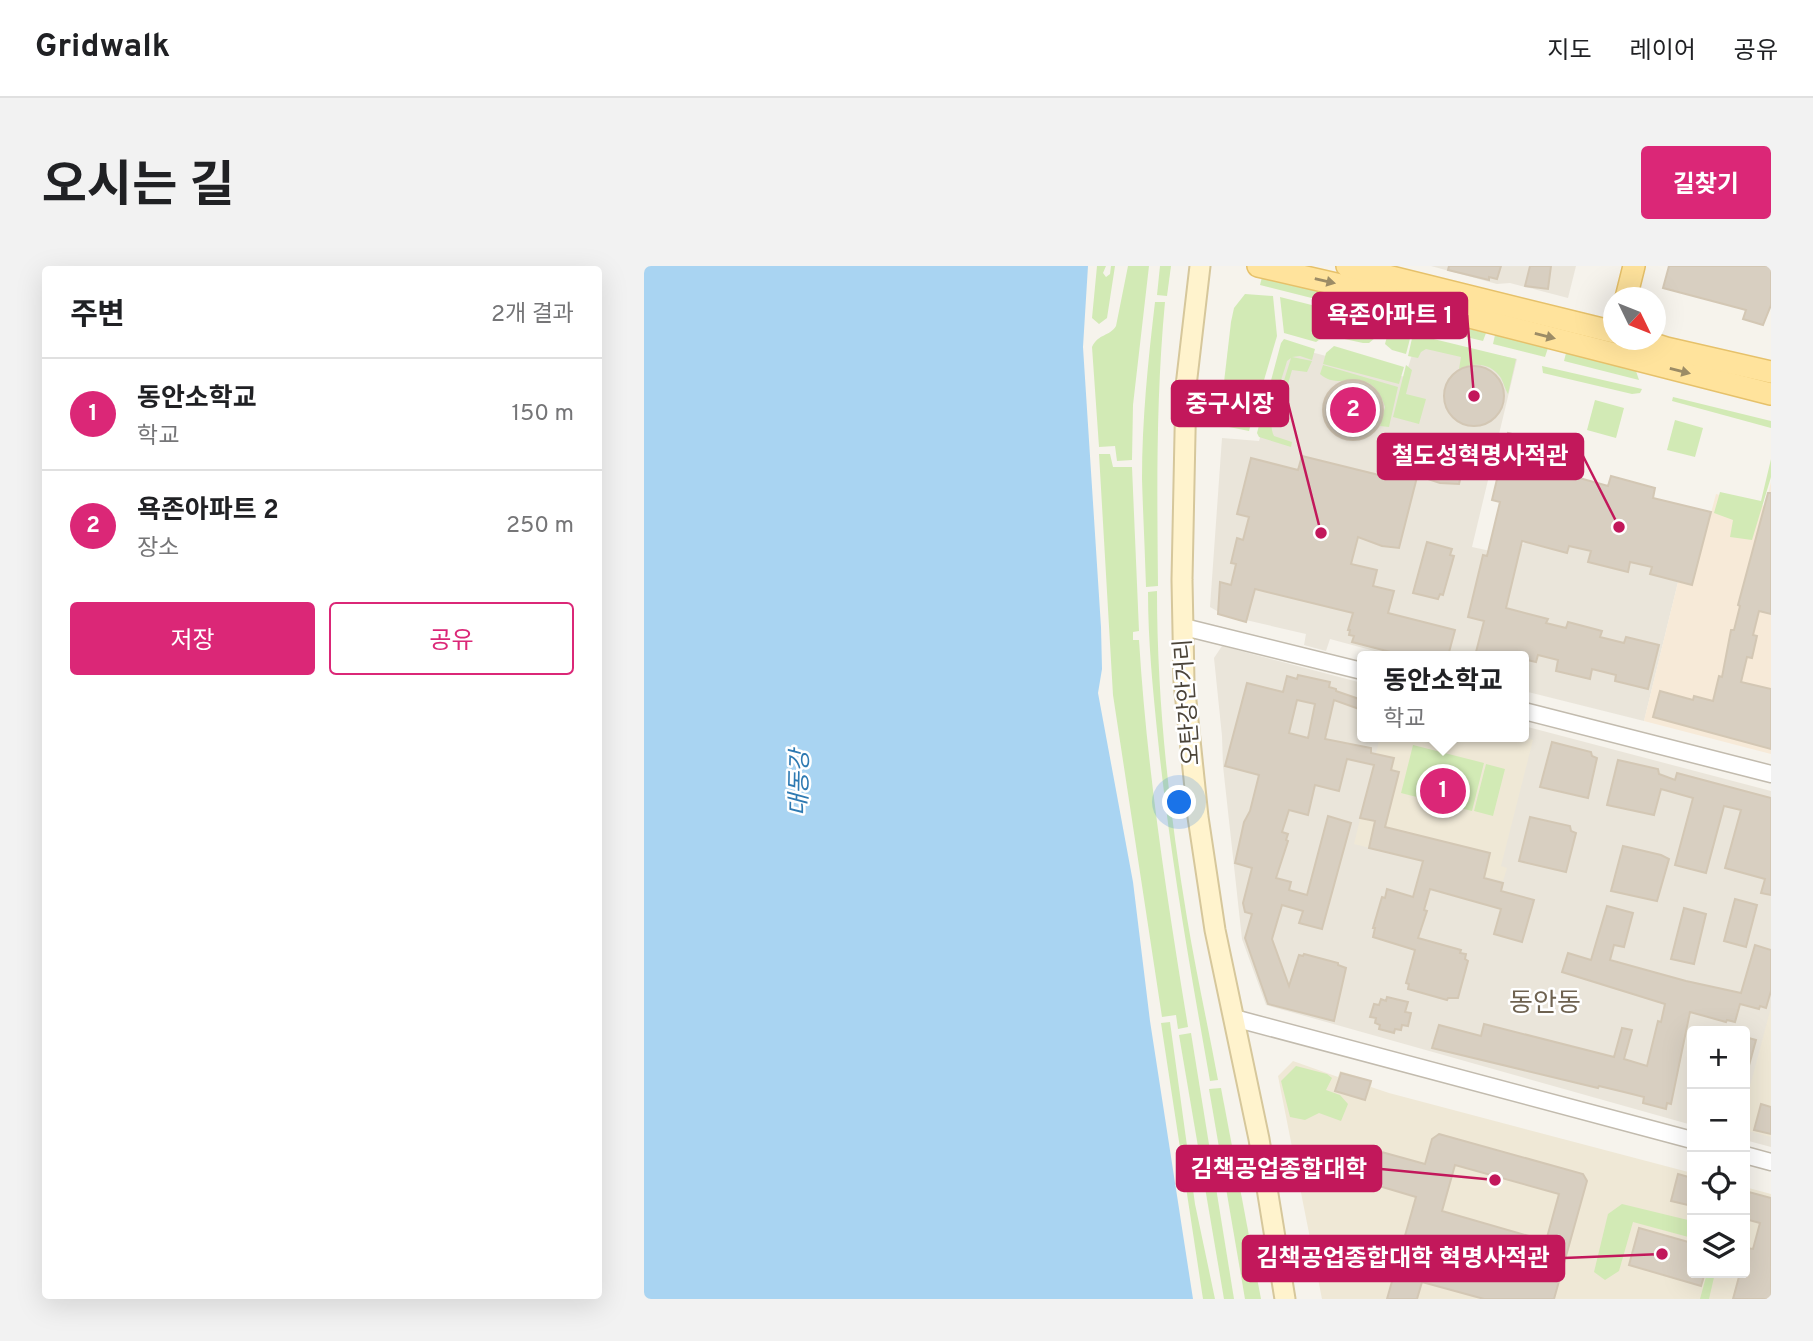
<!DOCTYPE html>
<html lang="ko">
<head>
<meta charset="utf-8">
<style>
  body { margin:0; font-family:Overpass,"Noto Sans KR",sans-serif; background:#f2f2f2; color:#202124 }
  .controls { position:absolute; right:21px; bottom:21px; display:grid; overflow:hidden; border-radius:7px; box-shadow:0 7px 28px #0002 }
  .controls button { width:63px; height:63px; display:grid; place-items:center; padding:0; border:0; border-bottom:2px solid #e0e0e0; background:#fff; color:#202124; font:35px sans-serif }
  .compass { position:absolute; left:959px; top:21px; width:63px; height:63px; border-radius:50%; background:#fff; box-shadow:0 7px 28px #0002; rotate:133deg }
  .you { position:absolute; left:536px; top:537px; width:24px; height:24px; margin:-18px; border:5px solid #fff; border-radius:50%; background:#1a73e8; box-shadow:0 0 0 10px #1a73e833 }
  .badge { display:grid; place-items:center; width:46px; height:46px; border-radius:50%; background:#db2777; color:#fff; font-size:23px; font-weight:700 }
  .pin { position:absolute; translate:-50% -50%; border:4px solid #fff; box-shadow:0 2px 7px #0006 }
  .popup { position:absolute; left:713px; top:385px; width:172px; height:91px; box-sizing:border-box; display:grid; place-content:center; border-radius:7px; background:#fff; filter:drop-shadow(0 2px 5px #0005); font-size:23px; white-space:nowrap; color:#757577 }
  .popup b { font-size:26px; color:#202124 }
  .popup::after { content:''; position:absolute; left:50%; top:100%; margin-left:-14px; border:14px solid transparent; border-top-color:#fff }
  .list { margin:0; padding:0; list-style:none }
  h2 { display:flex; justify-content:space-between; align-items:center; height:91px; margin:0; padding:0 28px; font-size:30px }
  h2 small { font-size:23px; font-weight:400; color:#757577 }
  .list li { display:grid; grid-template-columns:46px 1fr auto; gap:21px; align-items:center; box-sizing:border-box; height:112px; padding:0 28px; border-top:2px solid #e0e0e0 }
  .list b { display:block; font-size:26px; white-space:nowrap }
  .list p { margin:0; font-size:23px; white-space:nowrap; color:#757577 }
  .list em { font-size:23px; font-style:normal; color:#757577 }
  .actions { display:flex; gap:14px; padding:21px 28px }
  .actions a { flex:1; padding:16px 0; border:2px solid #db2777; border-radius:7px; text-align:center; font-size:24px; color:#db2777 }
  .actions .main { background:#db2777; color:#fff }
  .icon { flex:none; width:38px; height:38px; fill:none; stroke:currentColor; stroke-width:2; stroke-linecap:round; stroke-linejoin:round }
  .map { position:relative; flex:none; width:1127px; height:1033px; overflow:hidden; border-radius:7px }
  header { display:flex; align-items:center; gap:42px; box-sizing:border-box; height:98px; padding:0 35px; background:#fff; border-bottom:2px solid #e0e0e0 }
  header strong { font-size:33px }
  nav { display:flex; gap:38px; margin-inline-start:auto; font-size:24px }
  .intro { display:flex; align-items:center; justify-content:space-between; box-sizing:border-box; height:168px; padding:0 42px }
  h1 { margin:0; font-size:49px }
  .button { padding:18px 32px; border-radius:7px; background:#db2777; color:#fff; font-size:24px; font-weight:700 }
  main { display:flex; gap:42px; padding:0 42px }
  aside { flex:1; background:#fff; border-radius:7px; box-shadow:0 7px 28px #0002 }
  .map>svg:first-child { display:block }
  .residential { fill:#eae5da }
  .commercial { fill:#f7ead8 }
  .education { fill:#efe8d6 }
  .green { fill:#d2eab5 }
  .water { fill:#a9d4f2 }
  .building { fill:#d8cfc1; stroke:#d3c7b4; stroke-width:2; fill-rule:evenodd }
  .lines { fill:none; stroke-linecap:round; stroke-linejoin:round }
  .tertiary-casing { stroke:#c2bbae; stroke-width:19 }
  .secondary-casing { stroke:#d6c79b; stroke-width:23 }
  .primary-casing { stroke:#e6c16a; stroke-width:24 }
  .tertiary { stroke:#fff; stroke-width:16 }
  .secondary { stroke:#fff3cd; stroke-width:19 }
  .primary { stroke:#ffe39c; stroke-width:21 }
  .oneway { fill:#9c8c66 }
  .labels { text-anchor:middle; dominant-baseline:central; stroke-width:5; stroke-linejoin:round; paint-order:stroke }
  .street-label { font-size:23px; fill:#4b4439; stroke:#fff }
  .water-label { font-size:24px; font-style:italic; fill:#2e7ab2; stroke:#fff }
  .quarter-label { font-size:26px; fill:#6e6250; stroke:#fff }
  .leader { fill:none; stroke:#c2185b; stroke-width:2.5 }
  .callout-dot { fill:#c2185b; stroke:#fff; stroke-width:2.5 }
  .callout { fill:#c2185b; stroke:#c2185b; stroke-width:2.5 }
  .callout-label { font-size:24px; text-anchor:middle; font-weight:bold; fill:#fff }
</style>
</head>
<body>
<header>
<strong>Gridwalk</strong>
<nav><a>지도</a><a>레이어</a><a>공유</a></nav>
</header>
<div class="intro"><h1>오시는 길</h1><a class="button">길찾기</a></div>
<main>
<aside>
<h2>주변<small>2개 결과</small></h2>
<ul class="list">
<li><span class="badge">1</span><div><b>동안소학교</b><p>학교</p></div><em>150 m</em></li>
<li><span class="badge">2</span><div><b>욕존아파트 2</b><p>장소</p></div><em>250 m</em></li>
</ul>
<div class="actions"><a class="main">저장</a><a>공유</a></div>
</aside>
<div class="map">
<svg width="1127" height="1033" viewBox="0 0 1127 1033">
  <rect width="100%" height="100%" fill="#f6f3ec"/>
  <!-- residential -->
  <g class="residential">
    <polygon points="787,0 932,0 924,32 866,17 853,18"/>
    <polygon points="773,73 873,93 828,281 874,291 877,279 882,276 923,287 925,280 947,285 944,296 983,306 986,296 1008,301 1007,308 1034,316 1000,455 880,425 880,390 749,390 686,373 682,385 660,379 662,368 580,349 566,341 578,172 615,175 642,87 652,82 761,111"/>
    <polygon points="578,380 718,417 718,471 880,471 880,460 1127,525 1127,881 1101,874 1101,765 1048,765 1048,859 622,739 598,673 579,500 578,470 570,392"/>
  </g>
  <!-- commercial -->
  <polygon class="commercial" points="1127,216 1127,488 1000,455 1034,316 1048,319 1072,228 1121,240"/>
  <!-- education -->
  <g class="education">
    <polygon points="736,471 878,471 889,474 857,600 863,602 859,615 710,578"/>
    <polygon points="1127,741 1127,871 1101,864 1101,839"/>
    <polygon points="649,795 694,811 696,805 728,815 727,821 745,827 1048,907 1048,1007 1101,1007 1101,921 1127,928 1127,1033 678,1033 634,810"/>
  </g>
  <!-- green -->
  <g class="green">
    <polygon points="453,0 462,0 459,7 462,11 466,8 467,0 471,0 463,52 455,58 448,52"/>
    <path d="M484 0H505L489 139 488 194 473 195 471 180 455 181 448 81C455 67 465 71 472 60Z"/>
    <polygon points="516,0 527,0 523,30 513,29"/>
    <polygon points="618,11 730,38 734,43 735,49 616,19"/>
    <polygon points="601,28 629,30 633,70 605,165 575,159 587,56 590,42"/>
    <polygon points="636,31 735,56 731,72 725,77 719,77 682,69 672,76 640,67"/>
    <path d="M511 36H521C512 131 513 225 514 320L502 321C501 285 499 249 498 213 498 154 504 95 511 36Z"/>
    <polygon points="753,45 842,67 839,75 743,52 747,46"/>
    <polygon points="746,59 768,65 762,88 748,84 741,78"/>
    <path d="M769 68 872 93 864 128C861 123 860 118 857 112 847 97 830 96 815 103L817 91 782 83 777 86 774 92 764 90Z"/>
    <polygon points="851,69 904,82 901,91 849,78"/>
    <path d="M640 73 671 83 668 94 656 90 648 91 668 95 663 106 648 104 638 139 633 137 647 92 643 95C638 114 621 153 630 170L648 176 647 181 615 171 613 167 637 77Z"/>
    <polygon points="690,80 760,101 755,118 679,98 682,87"/>
    <polygon points="922,87 989,103 992,105 995,114 920,95"/>
    <path d="M679 99 754 121 745 161 736 160 741 141C725 94 698 128 676 108Z"/>
    <polygon points="762,99 768,104 762,128 782,133 775,158 749,151"/>
    <polygon points="898,100 998,123 996,127 988,128 899,107"/>
    <polygon points="1029,131 1127,155 1127,162 1028,135"/>
    <polygon points="951,134 980,142 972,172 943,164"/>
    <polygon points="1031,154 1059,162 1051,191 1023,184"/>
    <path d="M455 188H466L469 201H488L495 365 489 366V374H495C503 505 523 632 544 761L534 763 532 749 518 751 469 429Z"/>
    <polygon points="1127,193 1127,211 1108,274 1086,271 1089,254 1070,247 1076,226 1117,235"/>
    <path d="M513 325C513 434 525 544 543 652 552 706 564 760 574 814L566 815C546 702 526 589 514 474 509 424 504 376 504 326Z"/>
    <polygon points="769,479 840,497 828,545 757,527"/>
    <polygon points="842,498 861,503 849,550 830,545"/>
    <polygon points="526,756 551,938 571,1033 559,1033 517,757"/>
    <polygon points="547,767 590,1033 580,1033 535,769"/>
    <polygon points="652,800 683,808 688,812 682,824 696,829 704,838 697,855 675,847 661,854 646,851 637,815"/>
    <polygon points="577,822 617,1033 601,1033 565,823"/>
    <polygon points="978,938 1048,955 1048,972 989,956 975,1005 961,1014 950,1006 964,948"/>
    <polygon points="1063,1007 1071,1007 1065,1033 1056,1033"/>
  </g>
  <!-- water -->
  <polygon class="water" points="0,0 444,0 439,81 457,361 458,403 454,427 489,616 506,755 549,1033 0,1033"/>
  <!-- building -->
  <g class="building">
    <polygon points="805,0 857,0 853,13 845,11 845,14 804,4"/>
    <polygon points="886,0 907,0 904,23 881,20"/>
    <polygon points="1025,0 1127,0 1127,39 1119,59 1099,53 1102,44 1019,22"/>
    <circle cx="830" cy="130" r="30"/>
    <circle cx="709" cy="144" r="30"/>
    <polygon points="864,167 902,176 896,201 964,220 967,210 1011,222 1009,232 1067,246 1048,319 1006,308 1008,301 986,296 984,306 944,296 947,285 925,280 923,287 878,275 862,342 904,353 902,357 922,362 924,356 958,365 956,371 980,377 982,371 1015,379 1004,423 971,415 972,409 948,403 946,413 912,405 914,394 894,389 892,396 879,393 879,390 831,390 840,355 824,351 839,289 843,290 856,236 848,234"/>
    <polygon points="777,174 806,178 823,185 815,218 796,217 769,208"/>
    <polygon points="658,190 739,210 741,202 757,204 773,211 755,282 738,280 714,271 707,298 733,304 729,320 750,325 744,347 811,364 804,390 762,390 708,376 710,370 705,369 706,364 704,364 709,347 611,323 602,356 574,348 576,316 587,319 592,298 587,297 593,272 599,274 605,251 593,248 607,192 654,204"/>
    <polygon points="1124,227 1127,227 1127,348 1115,345 1109,369 1113,370 1108,392 1103,391 1097,416 1127,423 1127,483 1009,451 1016,425 1049,434 1050,430 1069,435 1075,410 1078,411 1087,364 1090,364 1096,340 1094,339"/>
    <polygon points="783,276 808,283 806,289 810,290 799,329 796,328 794,333 769,327"/>
    <path d="M654 409 686 416 685 421 692 423V425L718 434V444L690 434 681 473 727 482V487L750 492 747 504 755 506 741 561 846 587 840 612 859 617 857 625 890 634 878 676 850 668 857 643 786 623 780 644 783 645 774 672 817 684 816 687 822 688 821 693 824 695 814 732H804L803 734 764 723 765 718 762 717 771 684 729 671 731 662H729L738 631 741 632 743 623 769 631 779 595 725 582 731 555 716 552 730 499 703 493 695 525 671 519 664 549 645 544 638 566 644 568 642 574 644 575 632 612 647 616 645 624 663 629 684 550 707 557 678 663 655 657 659 645 638 639 628 673 645 720 655 689 659 690 660 688 694 697V699L702 702 690 755 624 738 601 672 608 648 601 646 599 637 608 602 591 597 600 556 606 545 615 509 581 500 603 417 639 426 643 410 653 413ZM653 434 671 438 664 472 645 467Z"/>
    <polygon points="908,476 947,486 948,490 953,492 944,532 896,521"/>
    <polygon points="974,494 1014,503 1015,508 1031,514 1033,507 1127,532 1127,629 1117,627 1121,613 1081,602 1097,544 1080,540 1062,607 1031,599 1049,532 1017,523 1010,549 963,539"/>
    <polygon points="886,551 926,560 927,565 932,567 922,606 875,595"/>
    <polygon points="979,580 1017,589 1025,593 1013,635 967,625"/>
    <polygon points="1091,633 1113,639 1102,681 1080,675"/>
    <polygon points="963,640 989,647 980,681 970,679 966,694 1042,715 1097,727 1111,679 1127,684 1127,725 1122,742 1116,740 1115,743 1096,738 1091,756 1083,754 1082,756 1046,746 1027,838 1023,837 1022,843 999,837 1000,831 980,826 955,820 954,822 788,782 795,759 837,770 840,758 970,791 978,762 988,764 980,793 1003,800 1014,755 1017,756 1021,738 918,706 924,687 947,694"/>
    <polygon points="1040,642 1062,648 1050,698 1027,693"/>
    <polygon points="743,731 764,736 761,746 767,747 764,760 758,759 757,764 751,763 750,767 735,763 736,759 731,757 732,752 726,751 730,738 735,739 737,733 742,735"/>
    <polygon points="1101,771 1112,774 1104,803 1101,802"/>
    <polygon points="697,807 727,815 721,834 691,825"/>
    <polygon points="1117,838 1127,841 1127,868 1110,864"/>
    <path d="M795 868 939 908 943 915 910 1033H840L778 1016 773 1033H743L772 931 725 917 734 885 781 898 788 873ZM811 899 915 928 902 975 798 945Z"/>
    <polygon points="1034,908 1048,912 1048,940 1027,935"/>
    <polygon points="1101,925 1127,932 1127,1033 1089,1033 1096,1007 1101,1007 1102,982 1109,983 1116,957 1101,953"/>
    <polygon points="995,962 1048,977 1048,1007 1061,1007 1057,1020 985,999"/>
  </g>
  <g class="lines">
    <defs>
      <g id="tertiary">
        <polyline points="540,361 718,405"/>
        <polyline points="880,445 1127,508"/>
        <polyline points="590,752 1048,874"/>
        <polyline points="1101,889 1127,896"/>
      </g>
      <polyline id="secondary" points="556,0 542,120 538,314 540,416 554,551 571,664 615,873 641,1033"/>
      <g id="primary">
        <polyline points="614,0 744,30 1127,128"/>
        <polyline points="703,0 970,66"/>
        <polyline points="982,32 990,0"/>
        <polyline points="997,74 1022,82 1127,106"/>
      </g>
    </defs>
    <!-- tertiary casing -->
    <use href="#tertiary" class="tertiary-casing"/>
    <!-- secondary casing -->
    <use href="#secondary" class="secondary-casing"/>
    <!-- primary casing -->
    <use href="#primary" class="primary-casing"/>
    <!-- tertiary -->
    <use href="#tertiary" class="tertiary"/>
    <!-- secondary -->
    <use href="#secondary" class="secondary"/>
    <!-- primary -->
    <use href="#primary" class="primary"/>
  </g>
  <!-- one-way arrows -->
  <defs><path id="oneway-solid" d="M-6-.8H1V-3.2L6.5 0L1 3.2V.8H-6Z" transform="scale(1.75)"/></defs>
  <g class="oneway">
    <use href="#oneway-solid" transform="translate(681 15) rotate(13)"/>
    <use href="#oneway-solid" transform="translate(901 70) rotate(14)"/>
    <use href="#oneway-solid" transform="translate(1036 105) rotate(14)"/>
  </g>
  <g class="labels">
    <!-- street labels -->
    <g class="street-label">
      <text transform="translate(545 436) rotate(-94)">오탄강안거리</text>
    </g>
    <!-- water labels -->
    <g class="water-label">
      <text transform="translate(157 517) rotate(-89)">대동강</text>
    </g>
    <!-- quarter labels -->
    <g class="quarter-label">
      <text x="901" y="738">동안동</text>
    </g>
  </g>
  <!-- callouts -->
  <path class="leader" d="M830 130L823 49M677 267L644 137M975 261L939 190M851 914L737 903M1018 988L920 992"/>
  <g class="callout-dot">
    <circle cx="830" cy="130" r="7"/>
    <circle cx="677" cy="267" r="7"/>
    <circle cx="975" cy="261" r="7"/>
    <circle cx="851" cy="914" r="7"/>
    <circle cx="1018" cy="988" r="7"/>
  </g>
  <g class="callout">
    <rect x="669" y="27" width="154" height="45" rx="7"/>
    <rect x="528" y="115" width="116" height="45" rx="7"/>
    <rect x="734" y="168" width="205" height="45" rx="7"/>
    <rect x="533" y="880" width="204" height="45" rx="7"/>
    <rect x="599" y="970" width="321" height="45" rx="7"/>
  </g>
  <g class="callout-label">
    <text x="746" y="57">욕존아파트 1</text>
    <text x="586" y="146">중구시장</text>
    <text x="836" y="198">철도성혁명사적관</text>
    <text x="635" y="911">김책공업종합대학</text>
    <text x="759" y="1000">김책공업종합대학 혁명사적관</text>
  </g>
</svg>
<div class="controls">
<button>+</button>
<button>−</button>
<button><svg class="icon" aria-label="locate" viewBox="0 0 24 24"><circle cx="12" cy="12" r="6"/><path d="M12 2v4M12 18v4M2 12h4M18 12h4"/></svg></button>
<button><svg class="icon" aria-label="layers" viewBox="0 0 24 24"><path d="M12 4l9 5-9 5-9-5zM3 14l9 5 9-5"/></svg></button>
</div>
<svg class="compass" viewBox="-18 -18 36 36"><path d="M0-13l5 13h-10z" fill="#e53935"/><path d="M0 13l5-13h-10z" fill="#757577"/></svg>
<div class="you"></div>
<div class="pin badge" style="left:799px;top:525px">1</div>
<div class="popup"><b>동안소학교</b>학교</div>
<div class="pin badge" style="left:709px;top:144px">2</div>
</div>
</main>
</body>
</html>
